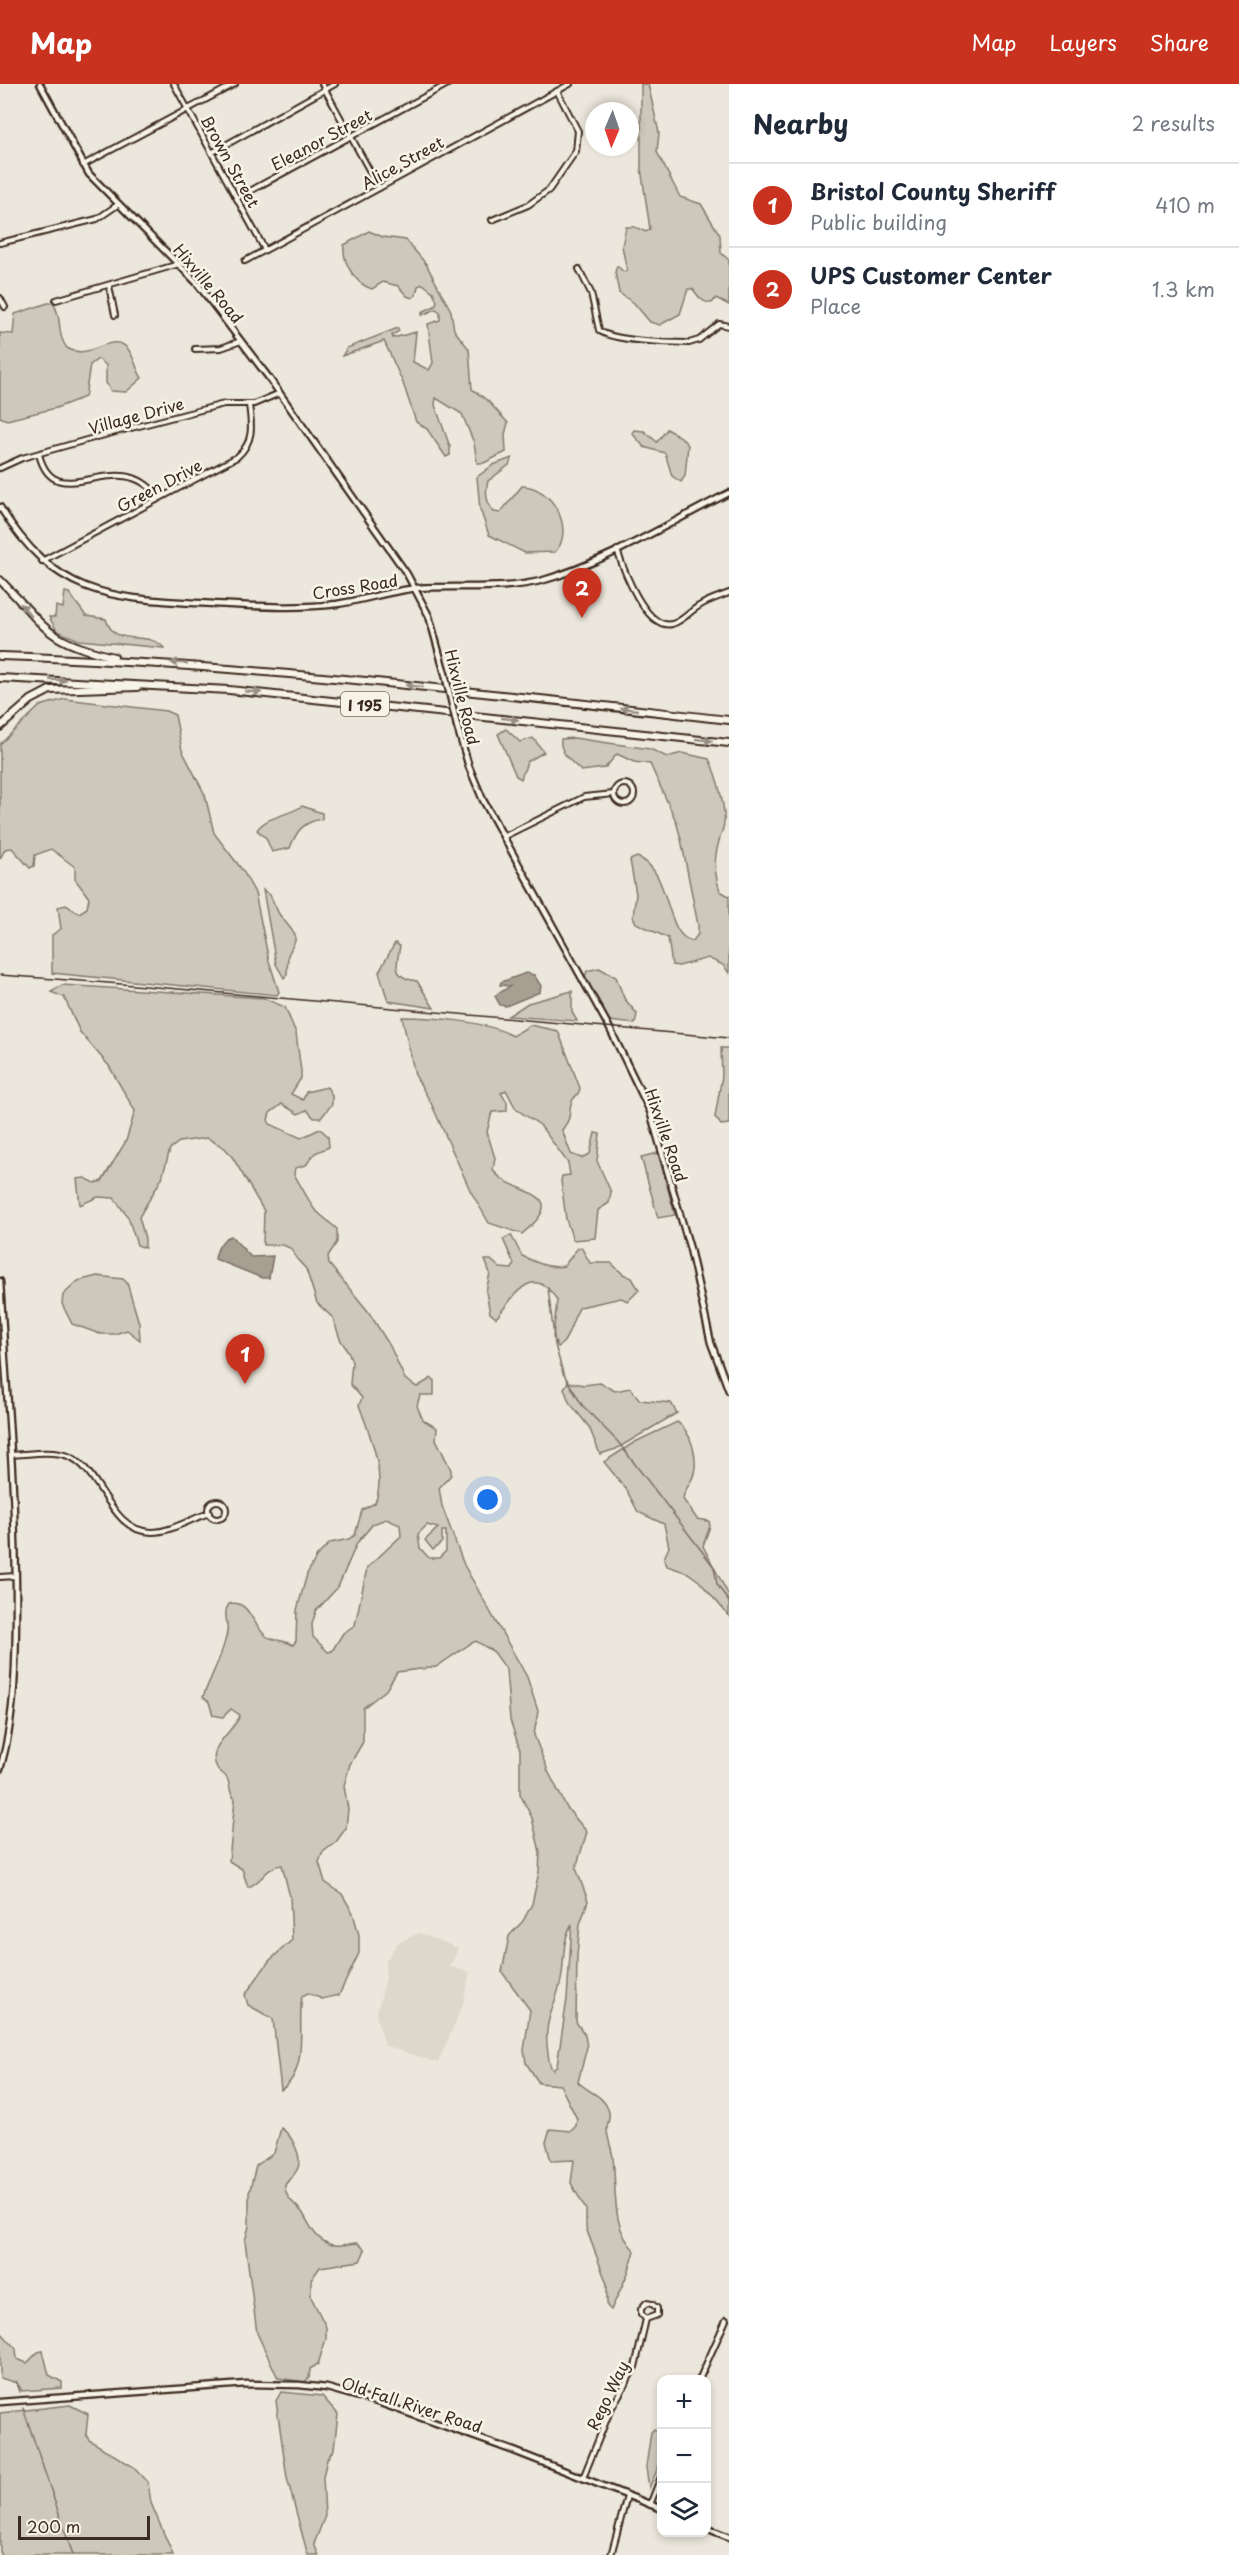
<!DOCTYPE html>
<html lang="en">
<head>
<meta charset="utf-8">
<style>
  body { margin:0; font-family:"Playpen Sans",sans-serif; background:#f6f6f7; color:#1f2937 }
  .controls { position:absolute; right:18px; bottom:18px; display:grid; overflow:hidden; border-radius:12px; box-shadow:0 3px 9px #0003 }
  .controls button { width:54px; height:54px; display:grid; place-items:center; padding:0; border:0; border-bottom:2px solid #e0e1e3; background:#fff; color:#1f2937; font:30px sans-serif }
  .compass { position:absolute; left:585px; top:18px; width:54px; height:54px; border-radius:50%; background:#fff; box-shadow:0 3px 9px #0003; rotate:182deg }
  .scale { position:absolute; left:18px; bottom:15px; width:132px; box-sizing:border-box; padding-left:6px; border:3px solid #3b2a1e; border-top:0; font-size:16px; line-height:21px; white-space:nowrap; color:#3b2a1e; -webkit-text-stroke:4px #f7f3e8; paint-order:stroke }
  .you { position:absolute; left:488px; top:1416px; width:21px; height:21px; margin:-15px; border:4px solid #fff; border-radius:50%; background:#1a73e8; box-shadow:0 0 0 9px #1a73e833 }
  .badge { display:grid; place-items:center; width:39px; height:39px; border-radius:50%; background:#c8321e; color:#fff; font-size:20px; font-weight:700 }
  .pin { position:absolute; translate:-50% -50px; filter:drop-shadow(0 2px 3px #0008) }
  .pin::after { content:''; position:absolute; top:32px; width:21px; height:18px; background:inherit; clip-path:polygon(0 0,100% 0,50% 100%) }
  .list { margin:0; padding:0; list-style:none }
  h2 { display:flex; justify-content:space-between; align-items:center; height:78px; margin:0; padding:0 24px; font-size:26px }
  h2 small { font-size:20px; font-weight:400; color:#747a83 }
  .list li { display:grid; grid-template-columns:39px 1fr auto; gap:18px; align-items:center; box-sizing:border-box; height:84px; padding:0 24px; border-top:2px solid #e0e1e3 }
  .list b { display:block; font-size:22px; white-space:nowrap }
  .list p { margin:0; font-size:20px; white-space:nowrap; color:#747a83 }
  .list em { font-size:20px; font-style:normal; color:#747a83 }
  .icon { flex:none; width:33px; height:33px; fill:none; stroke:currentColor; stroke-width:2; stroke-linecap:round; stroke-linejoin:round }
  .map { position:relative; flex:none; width:729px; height:2471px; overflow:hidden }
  header { display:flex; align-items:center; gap:36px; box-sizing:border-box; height:84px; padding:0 30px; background:#c8321e; color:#fff }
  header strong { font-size:28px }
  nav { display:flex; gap:33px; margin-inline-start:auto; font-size:21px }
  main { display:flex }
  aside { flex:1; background:#fff }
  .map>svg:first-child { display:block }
  .built { fill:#ddd7cc }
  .green { fill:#cec8bc; stroke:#84796d; stroke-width:1.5; fill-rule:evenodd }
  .water { fill:#a89f93; stroke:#7c7064; stroke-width:1.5 }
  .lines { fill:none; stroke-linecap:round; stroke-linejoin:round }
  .stream { stroke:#7c7064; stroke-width:1.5 }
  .street-casing { stroke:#3b2a1e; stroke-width:8 }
  .secondary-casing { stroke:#3b2a1e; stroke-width:9 }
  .highway-casing { stroke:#3b2a1e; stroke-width:10 }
  .street { stroke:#f7f3e8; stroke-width:4 }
  .secondary { stroke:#f7f3e8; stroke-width:4.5 }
  .highway { stroke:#f7f3e8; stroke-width:6 }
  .rail { stroke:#3b2a1e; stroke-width:1.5 }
  .secondary-bridge-casing { stroke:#3b2a1e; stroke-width:9; stroke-linecap:butt }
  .secondary-bridge { stroke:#f7f3e8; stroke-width:4.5 }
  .oneway { fill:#998e83 }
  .labels { text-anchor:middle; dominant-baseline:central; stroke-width:5; stroke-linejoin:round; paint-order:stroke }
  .shield { fill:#f7f3e8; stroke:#73665b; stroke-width:1.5 }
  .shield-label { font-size:15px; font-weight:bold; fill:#3b2a1e }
  .street-label { font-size:16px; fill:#3b2a1e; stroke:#f7f3e8 }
</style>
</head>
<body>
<header>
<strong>Map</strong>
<nav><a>Map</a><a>Layers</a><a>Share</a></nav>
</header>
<main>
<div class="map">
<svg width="729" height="2471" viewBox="0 0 729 2471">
  <rect width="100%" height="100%" fill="#ece7dc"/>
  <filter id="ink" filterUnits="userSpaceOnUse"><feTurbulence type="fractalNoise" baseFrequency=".0167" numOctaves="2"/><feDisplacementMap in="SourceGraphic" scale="12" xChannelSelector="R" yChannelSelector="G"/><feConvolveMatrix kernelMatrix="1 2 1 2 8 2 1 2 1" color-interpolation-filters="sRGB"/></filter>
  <g filter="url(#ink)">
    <!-- built -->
    <polygon class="built" points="419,1849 458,1864 450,1883 470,1888 463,1920 438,1979 385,1962 376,1932 386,1894 385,1878 398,1859"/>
    <!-- green -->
    <g class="green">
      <path d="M641 0H648L659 49 657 68 680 113 701 120 720 151 721 169 729 176V221L716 214 712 219C702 219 698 212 693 205H688L680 230 660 241 650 238 634 219 619 209 615 188 617 182 624 188 627 187 622 162 626 143H635L646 148 650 145 641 84Z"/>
      <path d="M369 147 383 153 406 156 426 180 451 227 454 246 469 265 472 305 488 317 508 339 505 350 506 368 484 379H477L474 359 462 330 436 314 435 321 450 363V371L446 373 427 345 416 338 403 299 384 257 342 272 347 264 398 244 399 247 392 251 393 254 416 248 413 278 429 286 433 279 428 240 440 236V228L436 225 422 231V228L435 222 437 217 433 208 423 200 418 202 416 211 412 214 407 212 398 202 383 198 372 205C355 200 342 178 344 161Z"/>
      <path d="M48 219H53C63 233 56 251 67 264 90 278 112 246 128 265 135 274 136 286 142 294L126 308 111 307 106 299V281L98 275 90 281 85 313 56 324 7 336 0 333V249L13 250 15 230Z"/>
      <polygon points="667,345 681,353 688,361 685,392 681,398 672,392 665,369 644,363 632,349 634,346 644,347 657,358"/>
      <path d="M512 374 509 381 488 397C485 408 486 419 494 428L500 429 522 402C552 402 576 446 555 468L525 469 489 451 480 425 477 393 493 381Z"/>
      <path d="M65 508 69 509 86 532 106 535C115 566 146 544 164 564L79 556 57 547 49 533H55L56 522 63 524Z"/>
      <polygon points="65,615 166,627 175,631 182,666 205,711 214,749 243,787 255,809 269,877 279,908 277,911 52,889 52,851 61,845 58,823 66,821 79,829 87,824 89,814 75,795 75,783 51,765 35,771 34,782 30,784 12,764 5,765 0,775 0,660 40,622"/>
      <polygon points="506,645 520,658 533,654 544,668 527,678 521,695 516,692 498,650"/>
      <path d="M574 654 650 665 667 673 682 669 709 675C716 689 728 729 723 744 715 767 712 783 720 807L729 812V889L723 881 708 874 679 882 672 881 668 854 636 839 633 833 636 810 630 776 637 773C672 785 664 854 693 857L698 850V841L681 755 676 737 650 680 634 678 617 670 605 684 581 687C572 678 559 669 561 655Z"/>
      <path d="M302 722 322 729V735C303 738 297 746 290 764L272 768 266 754 257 746C266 732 288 732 302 722Z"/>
      <polygon points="263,806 270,811 279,830 295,850 295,857 288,871 287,890 284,894 276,880"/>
      <path d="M395 859 400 862C396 882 392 894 417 897L434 924 388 917 379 888Z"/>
      <polygon points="599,884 616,893 624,914 637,930 635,940 609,937 585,893 587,887"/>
      <path d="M62 901 263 914 285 923 296 949 301 987V994L291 1010 303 1016 306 1008 327 1003 332 1011V1020L321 1034H314L307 1026 298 1030 282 1020 270 1029 268 1036 270 1040 301 1054 320 1045 328 1052 329 1063 315 1069 306 1081 295 1084 294 1090 314 1125 337 1145V1158L328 1172 329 1180 368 1227 390 1262 405 1295 417 1303 432 1294 434 1296V1311H420L417 1322 423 1336 437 1344 436 1355 451 1386V1391L439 1404 442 1422 464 1481 527 1593 538 1627 534 1651 548 1687 567 1724 587 1748 576 1784 588 1817 580 1840 577 1871 576 1938 585 1951 587 1963 578 1998C589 2009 602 2010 608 2025 612 2034 606 2039 607 2047 608 2056 612 2065 613 2074 617 2104 610 2143 635 2167L628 2189 611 2226 607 2222V2200L586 2144V2126L571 2099 574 2076 551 2077 546 2058 550 2045 571 2047 576 2042 577 2035 560 2001 539 1999 526 1979 524 1966 530 1926 502 1888 509 1852 523 1837 532 1820 539 1788 540 1768 532 1734 520 1710V1666L510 1636 506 1585 494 1568 476 1557 470 1560 436 1583 397 1588 386 1606 363 1624V1658L350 1680 344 1702 348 1725 346 1744 336 1758 323 1768 319 1778 325 1798 342 1810 353 1829 359 1851V1869L339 1911 322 1915 308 1909 302 1912C297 1940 310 1987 281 2006L273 1935 248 1921 245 1911 269 1877 292 1856 290 1813 282 1781C266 1782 262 1799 248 1803L242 1785 229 1777 235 1715C228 1708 231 1702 227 1694 225 1690 219 1688 217 1684 205 1662 236 1646 240 1631L231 1625 223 1633 213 1631 209 1618 203 1613C211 1591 223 1572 227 1548 229 1538 222 1530 229 1520 249 1514 253 1543 266 1552 273 1557 285 1556 293 1561L296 1557 297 1526 307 1490 317 1472 330 1459 349 1455 355 1451 362 1426 375 1419C387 1389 369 1349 359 1321L362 1314 350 1300 352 1278 349 1269 340 1255 333 1234 317 1219 306 1185 296 1174 292 1165 283 1161H263L264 1127 233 1074 225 1064 207 1054 179 1058 170 1065 162 1094 139 1133 145 1154V1164L137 1161 128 1133 114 1114 98 1113 80 1121 77 1095 85 1094 95 1099 102 1097 126 1057 135 1027 109 982 80 948 64 913 51 908ZM386 1435 400 1441 401 1452 367 1484 355 1541 343 1549 332 1567 328 1568 313 1553 312 1540 316 1527 338 1503 357 1459 373 1440ZM427 1441 438 1444 425 1456 433 1466 442 1458V1447H446V1467L439 1474H429L420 1464 418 1450ZM572 1840 567 1915 557 1982 553 1986C549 1982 549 1976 548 1969 542 1934 557 1922 562 1891 564 1874 563 1854 572 1840Z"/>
      <polygon points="572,907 572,928 577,937 508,932 528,919"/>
      <path d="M402 933C433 933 486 937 513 952L530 941 558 947 580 1004C579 1012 575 1011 572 1017 567 1029 574 1030 562 1046L571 1070 581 1074 590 1070 595 1049 600 1050 597 1077 611 1108 609 1119 598 1126 595 1154 573 1156 566 1135 561 1097 562 1092 570 1091 568 1079 540 1041 516 1025 506 1006 501 1009 507 1018V1027L492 1028 487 1048 495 1074 493 1086C510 1112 577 1105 522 1150L489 1139 470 1106 431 1019 415 991Z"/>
      <polygon points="721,964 729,964 729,1040 721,1041 715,1033 722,992"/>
      <polygon points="658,1069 675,1131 658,1134 641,1073"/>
      <path d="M511 1151 522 1172C536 1178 548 1185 564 1182L577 1165 581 1163 590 1179H611L623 1190 632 1194 639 1206 628 1217 621 1214 580 1223C572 1233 569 1258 558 1263L553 1253 557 1216C532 1176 513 1215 496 1234L490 1229 486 1208 490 1189 485 1176H491L500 1184 512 1185 514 1180 503 1155Z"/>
      <polygon points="97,1192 123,1195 127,1199 139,1239 140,1256 127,1246 115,1250 100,1250 72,1240 62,1220 63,1211 78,1197"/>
      <polygon points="568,1298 584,1301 600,1299 615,1307 630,1304 640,1316 671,1319 677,1329 616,1365 600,1370 589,1343 569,1318 564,1304"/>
      <path d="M677 1338C691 1347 698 1373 694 1389 692 1399 684 1405 683 1415L697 1435 709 1437 710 1442 703 1462 729 1512V1532L699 1497 688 1489 667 1482 664 1474 669 1463 664 1440 638 1428 626 1405 604 1378 635 1358Z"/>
      <path d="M281 2044C291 2050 304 2074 297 2086 294 2092 288 2096 285 2101 285 2115 294 2118 302 2128 310 2141 314 2154 329 2160 339 2164 348 2159 358 2159L365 2166 360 2177 320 2183 311 2196V2213L326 2243V2255L318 2280 310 2285 309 2294 304 2298 278 2294 257 2249 245 2157 249 2142V2109L256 2082 274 2069Z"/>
      <polygon points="0,2247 16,2265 17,2275 27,2279 38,2268 43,2267 49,2291 62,2298 62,2304 22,2307 17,2299 0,2294"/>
      <polygon points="281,2308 322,2312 338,2330 334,2365 327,2375 323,2393 325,2432 314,2460 319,2471 308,2471 307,2468 287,2394 276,2317"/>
      <polygon points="70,2321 88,2330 86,2351 89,2356 134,2383 148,2398 151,2419 173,2471 0,2471 0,2329"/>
      <polygon points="654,2345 661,2350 661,2377 649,2404 646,2383 651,2348"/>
    </g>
    <!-- water -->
    <g class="water">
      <polygon points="526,889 534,891 541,902 540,908 506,922 500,921 495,912 510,902 500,901 501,898"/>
      <path d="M231 1152 251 1173 273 1172 269 1194H262L215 1175C216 1166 222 1154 231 1152Z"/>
    </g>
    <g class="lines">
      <!-- stream -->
      <g class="stream">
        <polyline points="548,1204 555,1261 563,1289 582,1321 618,1358 714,1483 717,1500 729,1518"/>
        <polyline points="16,2297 20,2308"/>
        <polyline points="23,2324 73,2471"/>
      </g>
      <defs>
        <g id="street">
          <polyline points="174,0 265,166"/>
          <polyline points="322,0 379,104"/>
          <polyline points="213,68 335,0"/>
          <polyline points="83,81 235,0"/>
          <polyline points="237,114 448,0"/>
          <polyline points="492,136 528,121 549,106 576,67 578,47 557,7"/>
          <polyline points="0,159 97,135 119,120"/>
          <polyline points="245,177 570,0"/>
          <path d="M579 185 591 209 599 246C609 257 672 259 689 259L699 256 719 240 729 242"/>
          <polyline points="109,202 115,231"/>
          <polyline points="0,214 5,223"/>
          <polyline points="56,216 179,180"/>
          <polyline points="195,265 221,264 241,257"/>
          <path d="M39 370C55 435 118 358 158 413"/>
          <polyline points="0,384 22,374 108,350 224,320 254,320 280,309"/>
          <path d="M617 466C623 484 645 546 672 540 683 537 690 527 699 522 708 516 719 513 729 509"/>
          <path d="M42 477 237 373C254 358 252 342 249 321"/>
          <circle cx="624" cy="710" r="10"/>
          <polyline points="503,753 584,713 614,710"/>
          <path d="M12 1371C30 1370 52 1366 68 1372 101 1384 109 1448 152 1448 170 1448 191 1435 209 1429"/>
          <circle cx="217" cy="1426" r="9"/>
          <polyline points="0,1493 16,1492"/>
          <polyline points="699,2296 726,2236"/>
          <polyline points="583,2394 610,2327 635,2283 646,2235 657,2231 657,2224 652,2220 646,2219 641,2225 641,2230 646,2235"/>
          <polyline points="650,2421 662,2390"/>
          <polyline points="611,2471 627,2412"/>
        </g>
        <g id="secondary">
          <polyline points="40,0 89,90 196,198 269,294 407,490 429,532 445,590"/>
          <path d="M0 423C58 517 115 514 214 520 255 522 296 525 337 520 364 516 390 507 417 504 459 501 503 507 544 496 605 479 672 437 729 409"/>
          <polyline points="457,642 469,683 483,716 609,943 650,1027 690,1165 711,1259 729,1307"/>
          <path d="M0 1197C6 1300 15 1401 16 1503 16 1563 17 1628 0 1685"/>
          <polyline points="0,2318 246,2300 299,2301 327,2304 380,2319 514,2367 662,2425"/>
          <polyline points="706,2444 729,2453"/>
        </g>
        <g id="highway">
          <path d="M0 496C47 543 42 556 114 573"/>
          <path d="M0 572C245 580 486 609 729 636"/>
          <polyline points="0,594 229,606 729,659"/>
          <polyline points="0,643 31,616 50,606 137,603"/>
        </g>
      </defs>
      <!-- street casing -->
      <use href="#street" class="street-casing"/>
      <!-- secondary casing -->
      <use href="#secondary" class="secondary-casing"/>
      <!-- highway casing -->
      <use href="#highway" class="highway-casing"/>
      <!-- street -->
      <use href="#street" class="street"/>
      <!-- secondary -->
      <use href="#secondary" class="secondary"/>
      <!-- highway -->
      <use href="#highway" class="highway"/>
      <!-- rail -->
      <polyline class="rail" points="0,891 122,900 729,954"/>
      <defs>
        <polyline id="secondary-bridge" points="445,590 457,642"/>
      </defs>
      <!-- secondary-bridge casing -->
      <use href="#secondary-bridge" class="secondary-bridge-casing"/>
      <!-- secondary-bridge -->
      <use href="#secondary-bridge" class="secondary-bridge"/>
    </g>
    <!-- one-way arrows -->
    <defs><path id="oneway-solid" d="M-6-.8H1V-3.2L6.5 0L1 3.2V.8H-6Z" transform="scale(1.5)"/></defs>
    <g class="oneway">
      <use href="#oneway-solid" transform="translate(26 526) rotate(-130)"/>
      <use href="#oneway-solid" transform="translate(179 579) rotate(-176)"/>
      <use href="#oneway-solid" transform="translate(58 596) rotate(2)"/>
      <use href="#oneway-solid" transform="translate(414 602) rotate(-174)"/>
      <use href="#oneway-solid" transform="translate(253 608) rotate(5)"/>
      <use href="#oneway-solid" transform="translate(629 625) rotate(-174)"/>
      <use href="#oneway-solid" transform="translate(510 635) rotate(6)"/>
      <use href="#oneway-solid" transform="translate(704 656) rotate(6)"/>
    </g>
  </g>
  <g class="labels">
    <!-- shield labels -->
    <rect class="shield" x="341" y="608" width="48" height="24" rx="4.5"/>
    <g class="shield-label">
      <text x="365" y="620">I 195</text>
    </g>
    <!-- street labels -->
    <g class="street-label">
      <text transform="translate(321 55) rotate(-28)">Eleanor Street</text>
      <text transform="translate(231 77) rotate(61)">Brown Street</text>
      <text transform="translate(402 78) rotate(-29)">Alice Street</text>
      <text transform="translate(209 199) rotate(50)">Hixville Road</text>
      <text transform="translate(136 331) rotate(-15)">Village Drive</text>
      <text transform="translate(159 401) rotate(-28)">Green Drive</text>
      <text transform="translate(355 502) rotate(-9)">Cross Road</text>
      <text transform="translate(463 613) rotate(76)">Hixville Road</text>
      <text transform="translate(667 1051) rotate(71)">Hixville Road</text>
      <text transform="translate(607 2311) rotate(-64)">Rego Way</text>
      <text transform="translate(412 2320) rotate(18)">Old Fall River Road</text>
    </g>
  </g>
</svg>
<div class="controls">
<button>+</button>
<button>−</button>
<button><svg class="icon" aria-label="layers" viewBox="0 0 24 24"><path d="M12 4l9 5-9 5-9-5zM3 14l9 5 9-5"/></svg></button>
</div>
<svg class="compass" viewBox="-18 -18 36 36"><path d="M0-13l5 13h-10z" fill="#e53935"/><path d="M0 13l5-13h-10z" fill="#747a83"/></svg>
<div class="scale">200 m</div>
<div class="you"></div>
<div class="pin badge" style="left:245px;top:1300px">1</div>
<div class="pin badge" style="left:582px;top:534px">2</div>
</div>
<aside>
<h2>Nearby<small>2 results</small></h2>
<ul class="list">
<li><span class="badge">1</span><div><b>Bristol County Sheriff</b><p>Public building</p></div><em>410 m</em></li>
<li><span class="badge">2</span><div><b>UPS Customer Center</b><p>Place</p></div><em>1.3 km</em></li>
</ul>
</aside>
</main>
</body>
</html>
